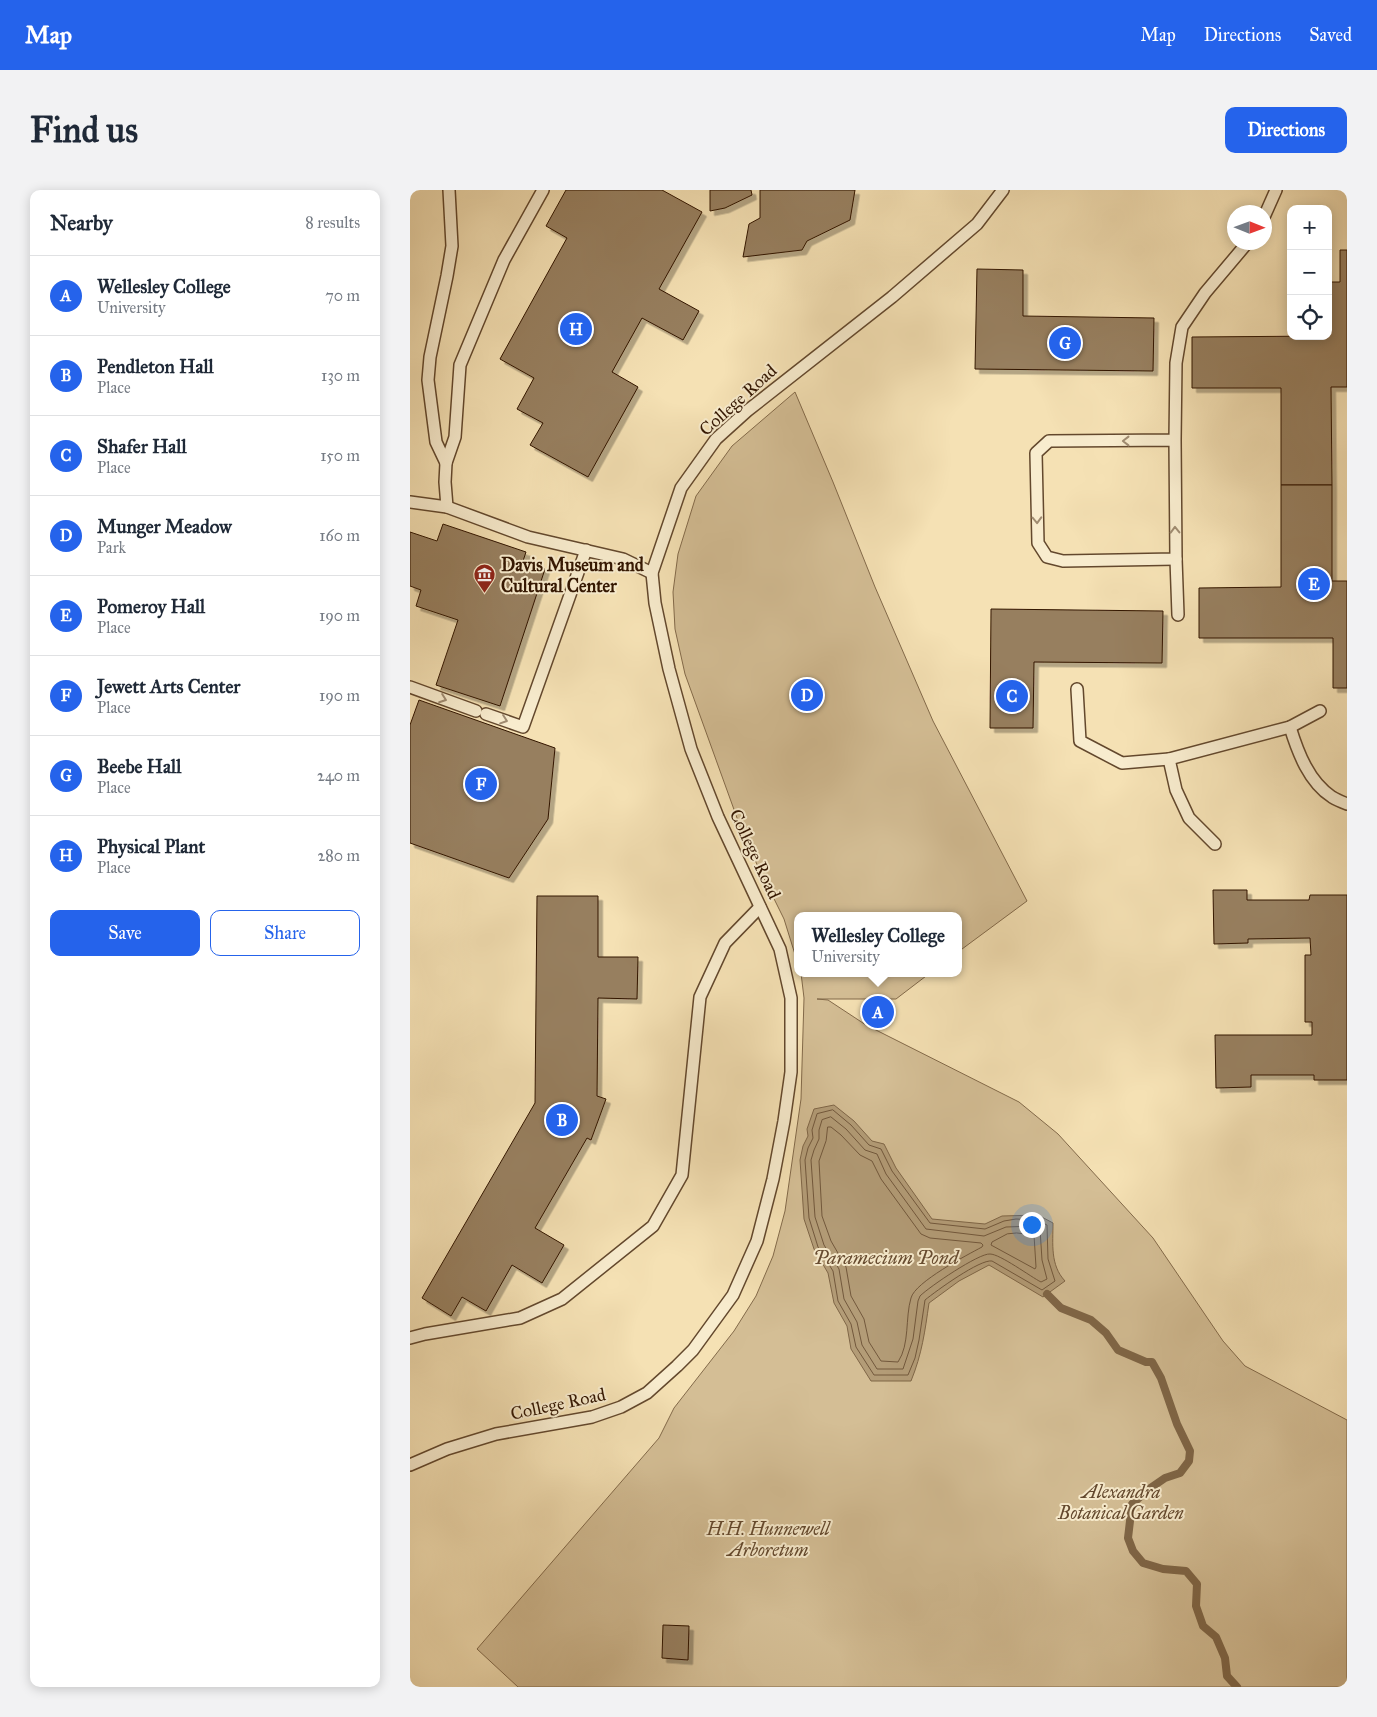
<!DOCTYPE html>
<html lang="en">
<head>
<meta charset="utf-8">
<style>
  body { margin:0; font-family:"IM FELL Great Primer",serif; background:#f2f2f3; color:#1f2937 }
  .controls { position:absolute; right:15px; top:15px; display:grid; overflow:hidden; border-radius:10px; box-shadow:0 2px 12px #0003 }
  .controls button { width:45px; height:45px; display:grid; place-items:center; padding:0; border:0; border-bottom:1px solid #e0e1e3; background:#fff; color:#1f2937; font:25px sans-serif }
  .compass { position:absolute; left:817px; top:15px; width:45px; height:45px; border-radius:50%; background:#fff; box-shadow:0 2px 12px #0003; rotate:91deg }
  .you { position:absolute; left:621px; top:1034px; width:18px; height:18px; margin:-12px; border:4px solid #fff; border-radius:50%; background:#1a73e8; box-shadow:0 0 0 8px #1a73e833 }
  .badge { display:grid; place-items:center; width:32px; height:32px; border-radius:50%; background:#2563eb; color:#fff; font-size:16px; font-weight:700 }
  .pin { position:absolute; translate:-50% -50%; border:2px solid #fff; box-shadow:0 1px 5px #0006 }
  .popup { position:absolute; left:384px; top:722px; width:168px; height:65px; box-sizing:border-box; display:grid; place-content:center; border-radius:10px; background:#fff; filter:drop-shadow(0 1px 4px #0005); font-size:16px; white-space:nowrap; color:#747a83 }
  .popup b { font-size:19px; color:#1f2937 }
  .popup::after { content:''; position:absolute; left:50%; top:100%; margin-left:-10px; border:10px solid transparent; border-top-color:#fff }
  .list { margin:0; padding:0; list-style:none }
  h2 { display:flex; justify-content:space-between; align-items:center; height:65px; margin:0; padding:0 20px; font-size:21px }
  h2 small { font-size:16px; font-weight:400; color:#747a83 }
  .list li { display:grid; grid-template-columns:32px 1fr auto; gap:15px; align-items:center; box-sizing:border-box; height:80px; padding:0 20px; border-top:1px solid #e0e1e3 }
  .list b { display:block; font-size:19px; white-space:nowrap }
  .list p { margin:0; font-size:16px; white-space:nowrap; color:#747a83 }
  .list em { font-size:16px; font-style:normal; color:#747a83 }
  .actions { display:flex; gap:10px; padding:15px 20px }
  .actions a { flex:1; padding:11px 0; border:1px solid #2563eb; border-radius:10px; text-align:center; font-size:18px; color:#2563eb }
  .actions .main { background:#2563eb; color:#fff }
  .icon { flex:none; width:28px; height:28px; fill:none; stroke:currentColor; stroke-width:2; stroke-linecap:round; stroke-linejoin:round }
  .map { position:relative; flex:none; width:937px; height:1497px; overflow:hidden; border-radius:10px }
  header { display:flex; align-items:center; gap:30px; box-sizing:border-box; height:70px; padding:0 25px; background:#2563eb; color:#fff }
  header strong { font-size:24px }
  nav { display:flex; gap:28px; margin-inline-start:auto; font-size:18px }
  .intro { display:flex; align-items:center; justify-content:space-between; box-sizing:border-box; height:120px; padding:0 30px }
  h1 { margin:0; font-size:35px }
  .button { padding:12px 22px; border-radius:10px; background:#2563eb; color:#fff; font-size:18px; font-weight:700 }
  main { display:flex; gap:30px; padding:0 30px }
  aside { flex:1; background:#fff; border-radius:10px; box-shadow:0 2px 12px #0003 }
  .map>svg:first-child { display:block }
  .green { fill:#d4be95; stroke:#836a4a }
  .water { fill:#b39c77; stroke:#7f6647 }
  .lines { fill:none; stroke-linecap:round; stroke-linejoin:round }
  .shore { stroke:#72583c; stroke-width:1 }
  .stream { stroke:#7f6647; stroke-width:8 }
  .building { fill:#977f5e; stroke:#321500; filter:url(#shadow) }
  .service-casing { stroke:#63482d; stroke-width:14 }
  .service { stroke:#f8ecce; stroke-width:11 }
  .oneway { stroke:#9f8b71 }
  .labels { text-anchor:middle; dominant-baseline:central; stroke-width:4; stroke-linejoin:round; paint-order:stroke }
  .street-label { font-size:18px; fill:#321500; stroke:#f8ecce }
  .poi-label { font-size:18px; font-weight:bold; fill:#321500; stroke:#f8ecce; text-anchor:start }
  .park-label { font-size:18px; font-style:italic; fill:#63482d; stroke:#f8ecce }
  .water-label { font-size:19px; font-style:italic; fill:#664b30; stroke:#f8ecce }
</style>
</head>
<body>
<header>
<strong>Map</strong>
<nav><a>Map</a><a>Directions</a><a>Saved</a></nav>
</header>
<div class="intro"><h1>Find us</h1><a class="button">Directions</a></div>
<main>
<aside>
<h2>Nearby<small>8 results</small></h2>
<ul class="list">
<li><span class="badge">A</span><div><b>Wellesley College</b><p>University</p></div><em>70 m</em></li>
<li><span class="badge">B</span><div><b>Pendleton Hall</b><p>Place</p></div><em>130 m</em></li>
<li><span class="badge">C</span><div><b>Shafer Hall</b><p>Place</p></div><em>150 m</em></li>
<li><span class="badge">D</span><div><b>Munger Meadow</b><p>Park</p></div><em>160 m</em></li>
<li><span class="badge">E</span><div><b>Pomeroy Hall</b><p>Place</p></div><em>190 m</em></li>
<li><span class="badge">F</span><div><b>Jewett Arts Center</b><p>Place</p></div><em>190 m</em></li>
<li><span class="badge">G</span><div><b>Beebe Hall</b><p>Place</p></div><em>240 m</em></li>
<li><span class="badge">H</span><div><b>Physical Plant</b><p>Place</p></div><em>280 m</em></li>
</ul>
<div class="actions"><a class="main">Save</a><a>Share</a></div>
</aside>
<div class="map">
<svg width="937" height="1497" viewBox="0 0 937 1497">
  <defs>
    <filter id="shadow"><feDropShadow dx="4.5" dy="4.5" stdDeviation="0" flood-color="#0004"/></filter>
  </defs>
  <rect width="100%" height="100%" fill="#f5e1b4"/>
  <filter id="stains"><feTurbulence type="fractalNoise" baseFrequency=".004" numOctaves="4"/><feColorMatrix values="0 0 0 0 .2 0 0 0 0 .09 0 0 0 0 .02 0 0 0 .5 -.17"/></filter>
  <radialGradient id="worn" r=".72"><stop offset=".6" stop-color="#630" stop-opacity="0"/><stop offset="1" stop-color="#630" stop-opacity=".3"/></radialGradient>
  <!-- green -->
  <g class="green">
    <polygon points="385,202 423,292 465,397 523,531 617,711 548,762 548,726 388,726 388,774 374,729 335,650 275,484 265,439 263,402 268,364 286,306 322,256"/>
    <polygon points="391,783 520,783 486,809 407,809 418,810 456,835 609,912 648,944 743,1048 813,1151 835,1176 937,1230 937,1497 108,1497 67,1459 249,1248 264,1218 324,1141 346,1106 363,1066 375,1021 391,909 394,808"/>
  </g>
  <!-- water -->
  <path class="water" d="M424 915 444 931 462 951 474 954 486 978 522 1029 575 1034 592 1026 628 1025 643 1033C643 1054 640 1075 655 1091L633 1107 579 1075 549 1091 519 1113C515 1141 512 1164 501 1191H461L441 1159 437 1136 424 1113 418 1083 404 1059 394 1029 390 970 393 956 398 946 397 939 404 919Z"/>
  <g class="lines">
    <!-- shore -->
    <g class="shore">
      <path d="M423 920 441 935 459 955 471 959 482 981 520 1033 575 1039 594 1031 606 1029 627 1030 637 1035 638 1069 645 1091 632 1100 582 1071C570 1069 526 1101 515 1110L509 1150 505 1168 498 1185H464L446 1157 441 1134 428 1111 423 1081 408 1057 399 1028 395 970 398 958 403 948 402 940 407 924Z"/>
      <path d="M421 927 436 939 455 960 467 964 476 984 516 1039 574 1046 596 1037 625 1036 630 1039 632 1070 637 1089 631 1092C621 1087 590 1064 580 1064 569 1063 519 1097 510 1106L508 1111 503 1149 493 1179H467L452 1155 447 1132 434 1109 429 1079 414 1055 405 1027 401 970 404 960 409 949V940L412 930Z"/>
      <path d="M418 937H421L431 945 450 965 462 971 471 989 511 1044 520 1048 571 1053 573 1055 572 1057C557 1065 505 1092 501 1108 495 1128 500 1154 488 1172L471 1171 459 1152 454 1129 441 1106 436 1077 421 1051 412 1026 409 971 416 951Z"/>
      <polygon points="607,1043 624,1045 626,1077 625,1079 581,1055 582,1052 597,1044"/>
    </g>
    <!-- stream -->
    <polyline class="stream" points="637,1104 651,1118 681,1130 696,1143 708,1160 736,1172 742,1172 751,1188 767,1234 780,1261 779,1271 770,1283 755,1288 739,1299 722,1314 718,1348 723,1361 733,1373 753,1379 776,1381 787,1394 786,1416 793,1436 806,1447 815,1468 817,1486 827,1497"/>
  </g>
  <!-- building -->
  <g class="building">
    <polygon points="156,0 252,0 292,22 249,99 289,121 273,150 232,128 202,182 228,197 178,287 120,255 133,233 107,219 124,188 90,169 157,48 136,36"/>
    <polygon points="300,0 341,0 342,5 315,18 300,21"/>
    <polygon points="350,0 445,0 440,30 397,51 392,60 333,67 339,34 350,28"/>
    <polygon points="930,60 937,60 937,197 921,197 922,295 871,295 871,198 782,198 782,147 918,146 918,92 930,92"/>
    <polygon points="567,79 613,80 613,126 744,128 743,181 565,179"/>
    <polygon points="871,295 922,295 922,391 937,391 937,498 923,498 923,448 789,448 789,398 871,397"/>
    <polygon points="33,334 116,362 113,371 135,379 90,516 26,495 48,430 6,416 11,400 0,396 0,342 27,351"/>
    <polygon points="581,419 753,421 752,473 624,472 623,538 580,538"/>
    <polygon points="9,510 145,558 138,629 99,688 0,653 0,535"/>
    <polygon points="803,700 837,700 837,710 899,710 900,705 937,705 937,890 904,890 904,885 841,885 841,897 806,898 805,845 902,845 902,832 895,832 895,765 901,765 900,748 838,749 838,753 804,754"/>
    <polygon points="127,706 188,706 188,767 228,767 227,809 188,808 187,906 196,909 181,950 177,948 125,1038 154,1055 132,1093 102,1075 76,1121 52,1107 41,1126 12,1108 125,913"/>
    <polygon points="253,1435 279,1436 278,1470 252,1468"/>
  </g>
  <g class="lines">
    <defs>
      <g id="service">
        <polyline points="854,27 866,0"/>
        <polyline points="765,250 639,251 626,263 628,353 637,367 653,371 766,369 765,250 766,173 772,137 795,103 838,52"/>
        <polyline points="36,273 26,252 18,190 20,167 37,86 42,56 39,0"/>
        <polyline points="0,312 37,317 118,347 213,369 242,383"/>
        <polyline points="37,317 35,292 36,273 45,247 50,175 94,70 133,0"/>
        <polyline points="766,369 768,425"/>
        <polyline points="0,497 66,521"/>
        <polyline points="667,499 670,551 712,573 759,569"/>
        <polyline points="76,524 113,537 176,360"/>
        <path d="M880 537C888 563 899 592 922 607 927 610 932 612 937 614"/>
        <polyline points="805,654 779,628 766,600 759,569 880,537 910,521"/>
        <polyline points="0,1148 15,1144 110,1128 152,1109 243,1036 272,985 290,807 315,753 350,717"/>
        <polyline points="0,1275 37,1259 86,1244 182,1227 211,1217 237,1203 267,1176 283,1160 323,1105 347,1051 363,989 374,931 381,882 381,808 370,759 308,627 281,559 259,479 245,413 242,383 271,298 306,249 337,221 482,107 567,34 593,0"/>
      </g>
    </defs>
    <!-- service casing -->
    <use href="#service" class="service-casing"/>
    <!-- service -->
    <use href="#service" class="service"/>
  </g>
  <!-- one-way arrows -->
  <defs><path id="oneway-chevron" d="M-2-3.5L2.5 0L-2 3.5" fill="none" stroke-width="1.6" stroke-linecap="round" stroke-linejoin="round" transform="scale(1.25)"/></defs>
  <g class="oneway">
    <use href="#oneway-chevron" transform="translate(716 251) rotate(180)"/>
    <use href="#oneway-chevron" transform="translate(627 330) rotate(88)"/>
    <use href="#oneway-chevron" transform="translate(765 340) rotate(-91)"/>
    <use href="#oneway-chevron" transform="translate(33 509) rotate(20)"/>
    <use href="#oneway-chevron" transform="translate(94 530) rotate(19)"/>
  </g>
  <!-- icons -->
  <defs>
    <symbol id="museum-pin" viewBox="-11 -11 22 30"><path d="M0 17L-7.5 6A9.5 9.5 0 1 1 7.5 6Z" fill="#8f2418" stroke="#f8ecce"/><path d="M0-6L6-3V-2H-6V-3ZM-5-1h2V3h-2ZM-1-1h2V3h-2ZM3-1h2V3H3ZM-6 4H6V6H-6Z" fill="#fff"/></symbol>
  </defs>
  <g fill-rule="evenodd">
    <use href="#museum-pin" x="62" y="372" width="25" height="34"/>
  </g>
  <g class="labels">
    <!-- street labels -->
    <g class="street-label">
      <text transform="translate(328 210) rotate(-42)">College Road</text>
      <text transform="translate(345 664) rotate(65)">College Road</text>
      <text transform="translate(148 1214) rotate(-12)">College Road</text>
    </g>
    <!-- poi labels -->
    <g class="poi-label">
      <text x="91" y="375">Davis Museum and<tspan x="91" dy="21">Cultural Center</tspan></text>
    </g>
    <!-- park labels -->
    <g class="park-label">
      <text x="711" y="1302">Alexandra<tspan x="711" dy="21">Botanical Garden</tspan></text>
      <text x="358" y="1339">H.H. Hunnewell<tspan x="358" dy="21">Arboretum</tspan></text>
    </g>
    <!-- water labels -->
    <g class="water-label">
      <text x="476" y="1067">Paramecium Pond</text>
    </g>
  </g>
  <rect width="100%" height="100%" filter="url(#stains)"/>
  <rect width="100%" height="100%" fill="url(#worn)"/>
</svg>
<div class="controls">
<button>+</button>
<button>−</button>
<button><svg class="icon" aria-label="locate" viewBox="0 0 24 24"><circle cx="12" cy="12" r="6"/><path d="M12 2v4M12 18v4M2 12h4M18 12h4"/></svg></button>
</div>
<svg class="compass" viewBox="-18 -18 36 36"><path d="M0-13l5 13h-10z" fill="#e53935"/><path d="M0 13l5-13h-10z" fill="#747a83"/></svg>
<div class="you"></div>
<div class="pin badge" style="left:468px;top:822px">A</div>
<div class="popup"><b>Wellesley College</b>University</div>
<div class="pin badge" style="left:152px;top:930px">B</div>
<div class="pin badge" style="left:602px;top:506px">C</div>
<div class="pin badge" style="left:397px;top:505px">D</div>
<div class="pin badge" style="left:904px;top:394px">E</div>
<div class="pin badge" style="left:71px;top:594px">F</div>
<div class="pin badge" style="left:655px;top:153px">G</div>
<div class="pin badge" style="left:166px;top:139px">H</div>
</div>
</main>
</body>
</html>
